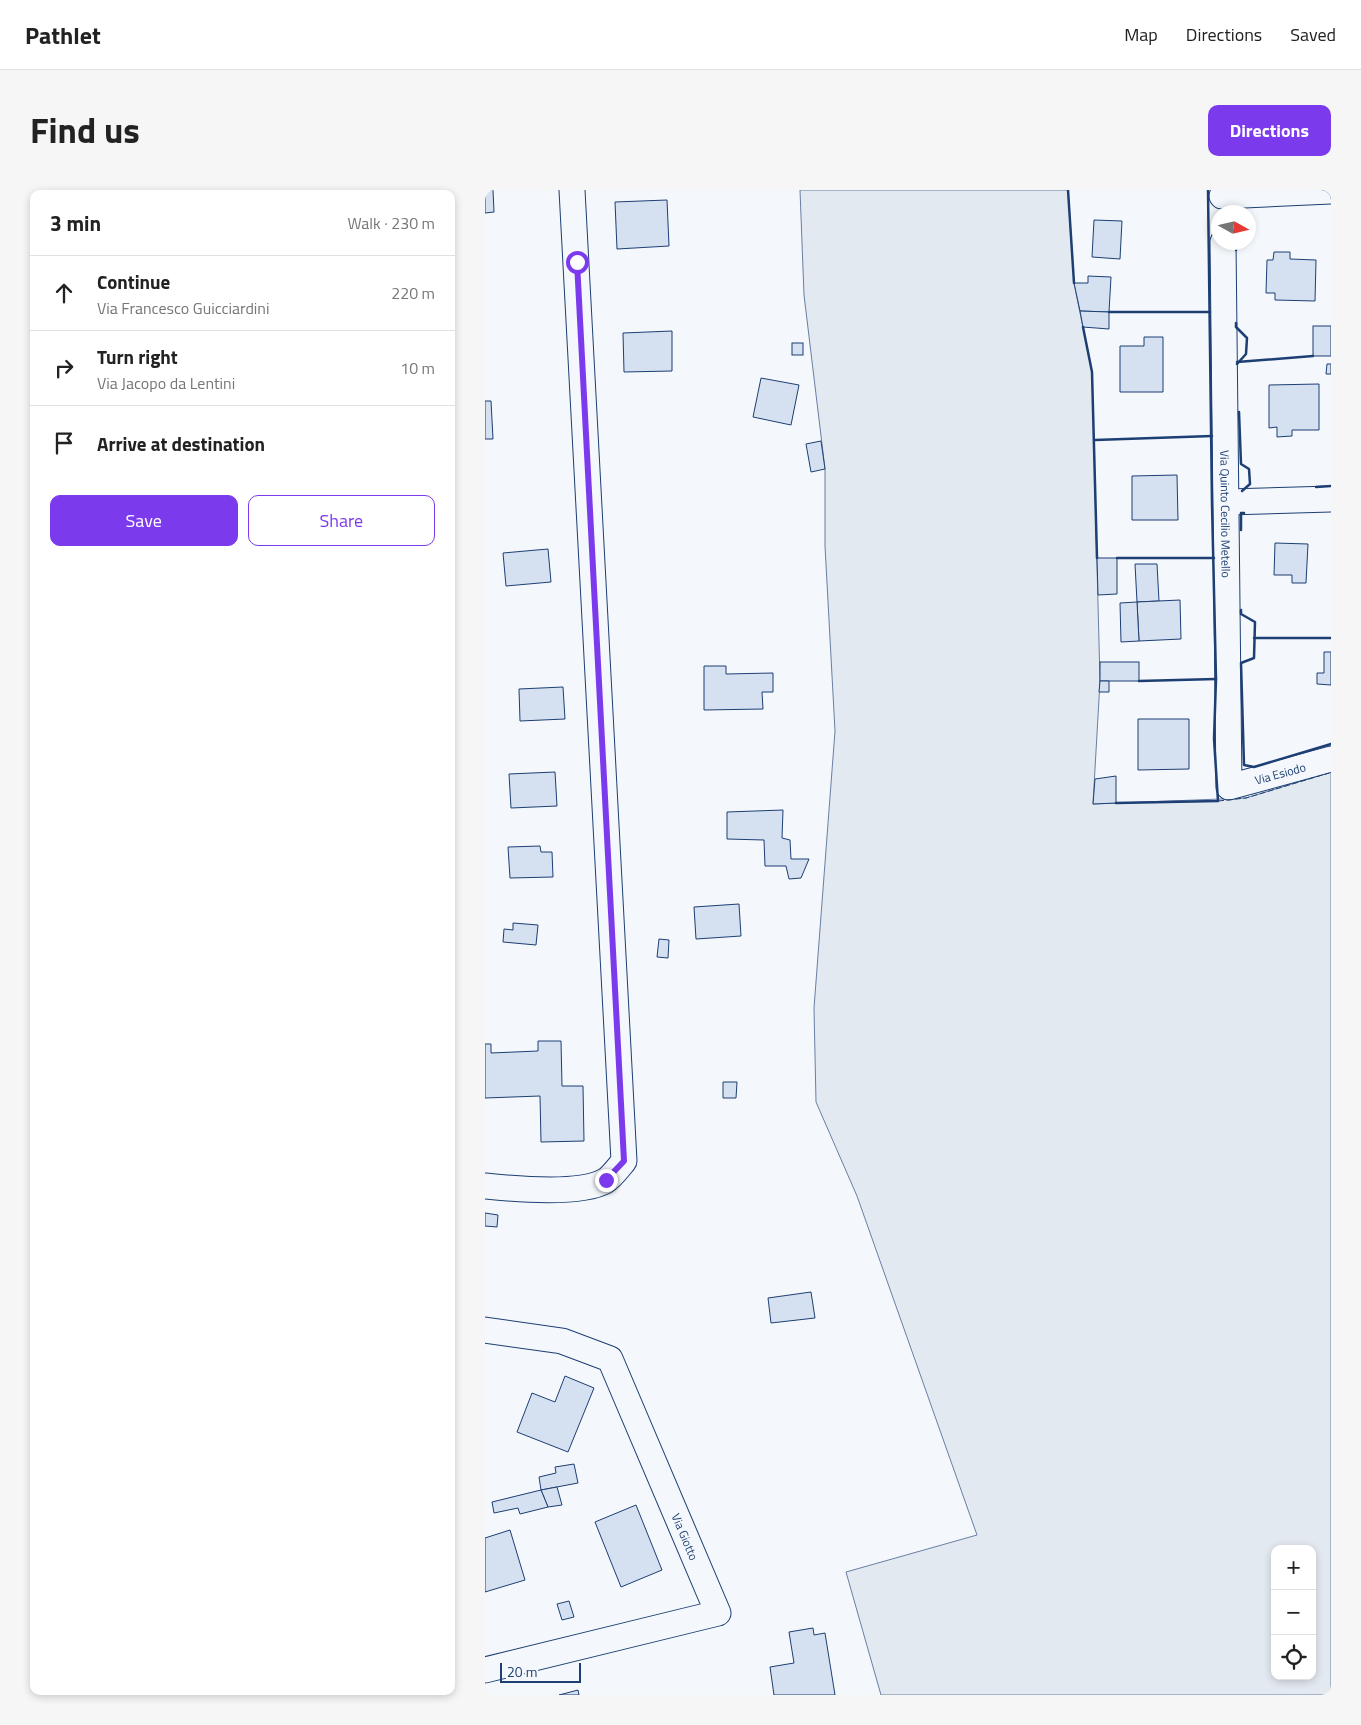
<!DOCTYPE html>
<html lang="en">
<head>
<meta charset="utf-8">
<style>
  body { margin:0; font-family:"Titillium Web",sans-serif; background:#f6f6f6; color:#222 }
  .controls { position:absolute; right:15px; bottom:15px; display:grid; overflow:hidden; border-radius:10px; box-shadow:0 2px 8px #0003 }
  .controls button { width:45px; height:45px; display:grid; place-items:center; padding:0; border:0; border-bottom:1px solid #e0e0e0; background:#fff; color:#222; font:25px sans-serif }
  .compass { position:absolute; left:726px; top:15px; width:45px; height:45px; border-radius:50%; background:#fff; box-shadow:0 2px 8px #0003; rotate:98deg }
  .scale { position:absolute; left:15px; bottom:12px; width:81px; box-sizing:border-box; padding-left:5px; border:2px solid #1d3f73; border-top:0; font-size:14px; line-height:18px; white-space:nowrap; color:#1d3f73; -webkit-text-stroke:4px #f4f7fb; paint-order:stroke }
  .stop { position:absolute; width:15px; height:15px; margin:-11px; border:4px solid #7c3aed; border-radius:50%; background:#fff }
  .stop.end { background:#7c3aed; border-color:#fff; box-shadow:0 1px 5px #0008 }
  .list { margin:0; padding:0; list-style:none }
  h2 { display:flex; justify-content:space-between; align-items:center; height:65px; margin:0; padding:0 20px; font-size:21px }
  h2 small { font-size:16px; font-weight:400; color:#767676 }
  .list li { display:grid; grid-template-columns:32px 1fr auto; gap:15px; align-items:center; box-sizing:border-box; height:75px; padding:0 20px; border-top:1px solid #e0e0e0 }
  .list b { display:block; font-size:19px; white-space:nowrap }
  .list p { margin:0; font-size:16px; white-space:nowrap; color:#767676 }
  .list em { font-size:16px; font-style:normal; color:#767676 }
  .actions { display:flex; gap:10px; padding:15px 20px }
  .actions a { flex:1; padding:11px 0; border:1px solid #7c3aed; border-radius:10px; text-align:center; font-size:18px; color:#7c3aed }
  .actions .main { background:#7c3aed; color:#fff }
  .icon { flex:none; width:28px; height:28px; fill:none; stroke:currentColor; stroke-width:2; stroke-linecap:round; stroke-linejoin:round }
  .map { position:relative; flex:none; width:846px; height:1505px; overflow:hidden; border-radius:10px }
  header { display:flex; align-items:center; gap:30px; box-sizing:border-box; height:70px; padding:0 25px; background:#fff; border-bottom:1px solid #e0e0e0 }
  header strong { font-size:24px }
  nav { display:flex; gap:28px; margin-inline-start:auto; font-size:18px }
  .intro { display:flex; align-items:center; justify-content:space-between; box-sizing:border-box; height:120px; padding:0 30px }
  h1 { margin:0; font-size:35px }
  .button { padding:12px 22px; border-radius:10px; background:#7c3aed; color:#fff; font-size:18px; font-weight:700 }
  main { display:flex; gap:30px; padding:0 30px }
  aside { flex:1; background:#fff; border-radius:10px; box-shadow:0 2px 8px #0003 }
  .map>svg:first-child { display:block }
  .green { fill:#e3e9f0; stroke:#687fa3; fill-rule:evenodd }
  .building { fill:#d5e0f0; stroke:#1d3f73 }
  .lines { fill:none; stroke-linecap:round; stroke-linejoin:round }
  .minor-casing { stroke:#1d3f73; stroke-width:27 }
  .minor { stroke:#f4f7fb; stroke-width:25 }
  .fence { stroke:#1d3f73; stroke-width:1; stroke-dasharray:6 2.5; stroke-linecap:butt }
  .wall { stroke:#1d3f73; stroke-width:2.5 }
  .route { stroke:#7c3aed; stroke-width:6 }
  .labels { text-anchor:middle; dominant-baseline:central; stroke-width:4; stroke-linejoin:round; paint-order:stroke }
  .street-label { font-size:12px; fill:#1d3f73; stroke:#f4f7fb }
</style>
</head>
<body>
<header>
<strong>Pathlet</strong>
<nav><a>Map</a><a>Directions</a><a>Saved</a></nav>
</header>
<div class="intro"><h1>Find us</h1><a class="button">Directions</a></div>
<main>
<aside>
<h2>3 min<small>Walk · 230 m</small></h2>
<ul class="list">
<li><svg class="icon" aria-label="ahead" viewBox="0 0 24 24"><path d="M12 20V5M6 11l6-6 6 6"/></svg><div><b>Continue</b><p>Via Francesco Guicciardini</p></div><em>220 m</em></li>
<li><svg class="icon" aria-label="right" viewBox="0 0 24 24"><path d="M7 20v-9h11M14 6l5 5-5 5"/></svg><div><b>Turn right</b><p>Via Jacopo da Lentini</p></div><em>10 m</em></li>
<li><svg class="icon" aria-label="arrive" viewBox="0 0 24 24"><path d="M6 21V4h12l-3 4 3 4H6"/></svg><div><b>Arrive at destination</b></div></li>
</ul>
<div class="actions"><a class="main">Save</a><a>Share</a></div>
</aside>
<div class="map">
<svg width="846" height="1505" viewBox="0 0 846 1505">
  <rect width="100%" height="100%" fill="#f4f7fb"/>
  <!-- green -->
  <path class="green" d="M315 0H583L589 93 607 182 615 491 608 614 761 608 846 582V1505H396L361 1382 492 1345 372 1006 331 912 329 818 350 541 340 356V279L319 105ZM790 1359H827V1486H790Z"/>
  <!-- building -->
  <g class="building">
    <polygon points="0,0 8,0 9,22 0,23"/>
    <polygon points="182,10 184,56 132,59 130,12"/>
    <polygon points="609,30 637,31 635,69 607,67"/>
    <polygon points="789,62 805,62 805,69 831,70 830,111 790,110 790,103 781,103 782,70 788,70"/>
    <polygon points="603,86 626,87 624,122 595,121 589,93 603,93"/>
    <polygon points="595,121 624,122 624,139 598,137"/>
    <rect x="828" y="136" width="18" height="30"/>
    <polygon points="187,141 187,181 139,182 138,143"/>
    <polygon points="659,147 678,147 678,202 635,202 635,156 659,156"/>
    <rect x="307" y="153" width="11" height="12"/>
    <polygon points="842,174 846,174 846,184 841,184"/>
    <polygon points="276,188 314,195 306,235 268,227"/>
    <polygon points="834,194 834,240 807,240 807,246 792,247 792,237 784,238 784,195"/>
    <polygon points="0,211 6,211 8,249 0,249"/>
    <polygon points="336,251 340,279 326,282 321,254"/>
    <polygon points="692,285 693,330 647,330 647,286"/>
    <polygon points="790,353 823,354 821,393 807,393 807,385 789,385"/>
    <polygon points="63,359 66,392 21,396 18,363"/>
    <polygon points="612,368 632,368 632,404 613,405"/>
    <polygon points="650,374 672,374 674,411 652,412"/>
    <polygon points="695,410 696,449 654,451 652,412"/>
    <polygon points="652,412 654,451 636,452 635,413"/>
    <polygon points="839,462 846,462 846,495 832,494 832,483 839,483"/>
    <rect x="615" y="472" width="39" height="19"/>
    <polygon points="219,476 241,476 241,484 288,483 288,502 277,502 278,519 219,520"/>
    <polygon points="615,491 624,491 624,502 614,502"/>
    <polygon points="78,497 80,529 35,531 34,499"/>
    <polygon points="653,529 704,529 704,579 653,580"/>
    <polygon points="70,582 72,616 26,618 24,584"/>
    <polygon points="631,586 631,613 608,614 610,589"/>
    <polygon points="298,620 297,648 305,650 306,669 324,669 316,688 304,689 301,676 280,676 279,650 242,649 242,622"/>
    <polygon points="55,656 56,662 67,662 68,687 25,688 23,657"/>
    <polygon points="254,714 256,746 211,749 209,717"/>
    <polygon points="28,733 53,735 51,755 18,752 19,739 28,740"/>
    <polygon points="174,749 184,750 183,768 172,767"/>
    <polygon points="53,851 76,851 77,896 98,896 99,951 56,952 55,906 0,908 0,854 6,854 6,863 53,861"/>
    <polygon points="238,892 252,892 251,908 238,908"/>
    <polygon points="0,1023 13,1025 12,1037 0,1036"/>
    <polygon points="326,1102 330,1128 286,1133 283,1108"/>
    <polygon points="80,1186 109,1198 83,1262 32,1242 47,1203 70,1212"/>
    <polygon points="89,1274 93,1293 56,1300 54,1287 71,1283 70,1277"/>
    <polygon points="72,1297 77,1315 63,1317 56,1300"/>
    <polygon points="56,1300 63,1317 35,1324 33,1318 9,1323 7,1312"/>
    <polygon points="151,1315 177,1380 136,1397 110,1332"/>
    <polygon points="25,1340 40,1390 0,1402 0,1348"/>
    <polygon points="84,1411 89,1427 77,1430 72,1414"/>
    <polygon points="328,1438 329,1445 340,1443 350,1505 289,1505 285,1477 309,1473 304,1442"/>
    <polygon points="93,1500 94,1505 74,1505"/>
  </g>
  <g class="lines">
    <defs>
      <g id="minor">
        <polyline points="737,6 846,1"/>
        <path id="s1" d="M738 52 744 597 846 569"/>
        <polyline points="743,312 846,309"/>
        <path d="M0 996C29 999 95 1005 120 991 127 987 134 977 139 971L87 0"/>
        <path id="s2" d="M0 1140 77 1151 125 1169 233 1423 0 1480"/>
      </g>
    </defs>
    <!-- minor casing -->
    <use href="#minor" class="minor-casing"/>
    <!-- minor -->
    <use href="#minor" class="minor"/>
    <!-- fence -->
    <polyline class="fence" points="733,611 761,608 844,583"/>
    <!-- wall -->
    <g class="wall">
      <polyline points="583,0 589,93"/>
      <polyline points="751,52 751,60"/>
      <polyline points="624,122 725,122"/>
      <polyline points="751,133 751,137 762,148 761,164 752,174"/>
      <polyline points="598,137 607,182 612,368"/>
      <polyline points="752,172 828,166"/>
      <polyline points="754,222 756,274 764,279 765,294 757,301"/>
      <polyline points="610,250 727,246"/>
      <polyline points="831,297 846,296"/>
      <polyline points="756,340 756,323 759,323"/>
      <polyline points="632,368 729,368"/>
      <polyline points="756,420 756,424 770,432 769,468 756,473 759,575 769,577 846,554"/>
      <polyline points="769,448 846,448"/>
      <polyline points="654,491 731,489"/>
      <polyline points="631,613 733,611 729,549 731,489 727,314 723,0"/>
    </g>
  </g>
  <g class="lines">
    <!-- route -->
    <polyline class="route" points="92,72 139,971 121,990"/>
  </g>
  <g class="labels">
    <!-- street labels -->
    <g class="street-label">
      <text stroke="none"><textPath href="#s1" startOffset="272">Via Quinto Cecilio Metello</textPath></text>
      <text stroke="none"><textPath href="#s1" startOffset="598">Via Esiodo</textPath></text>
      <text stroke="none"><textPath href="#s2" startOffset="322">Via Giotto</textPath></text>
    </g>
  </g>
</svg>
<div class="controls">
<button>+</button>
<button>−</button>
<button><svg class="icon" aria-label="locate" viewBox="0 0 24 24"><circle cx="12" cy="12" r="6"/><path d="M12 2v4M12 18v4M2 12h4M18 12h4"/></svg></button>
</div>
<svg class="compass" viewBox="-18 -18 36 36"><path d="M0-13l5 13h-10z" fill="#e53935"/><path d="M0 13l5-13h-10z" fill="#767676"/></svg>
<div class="scale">20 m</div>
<div class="stop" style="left:92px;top:72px"></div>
<div class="stop end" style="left:121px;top:990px"></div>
</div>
</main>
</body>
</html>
